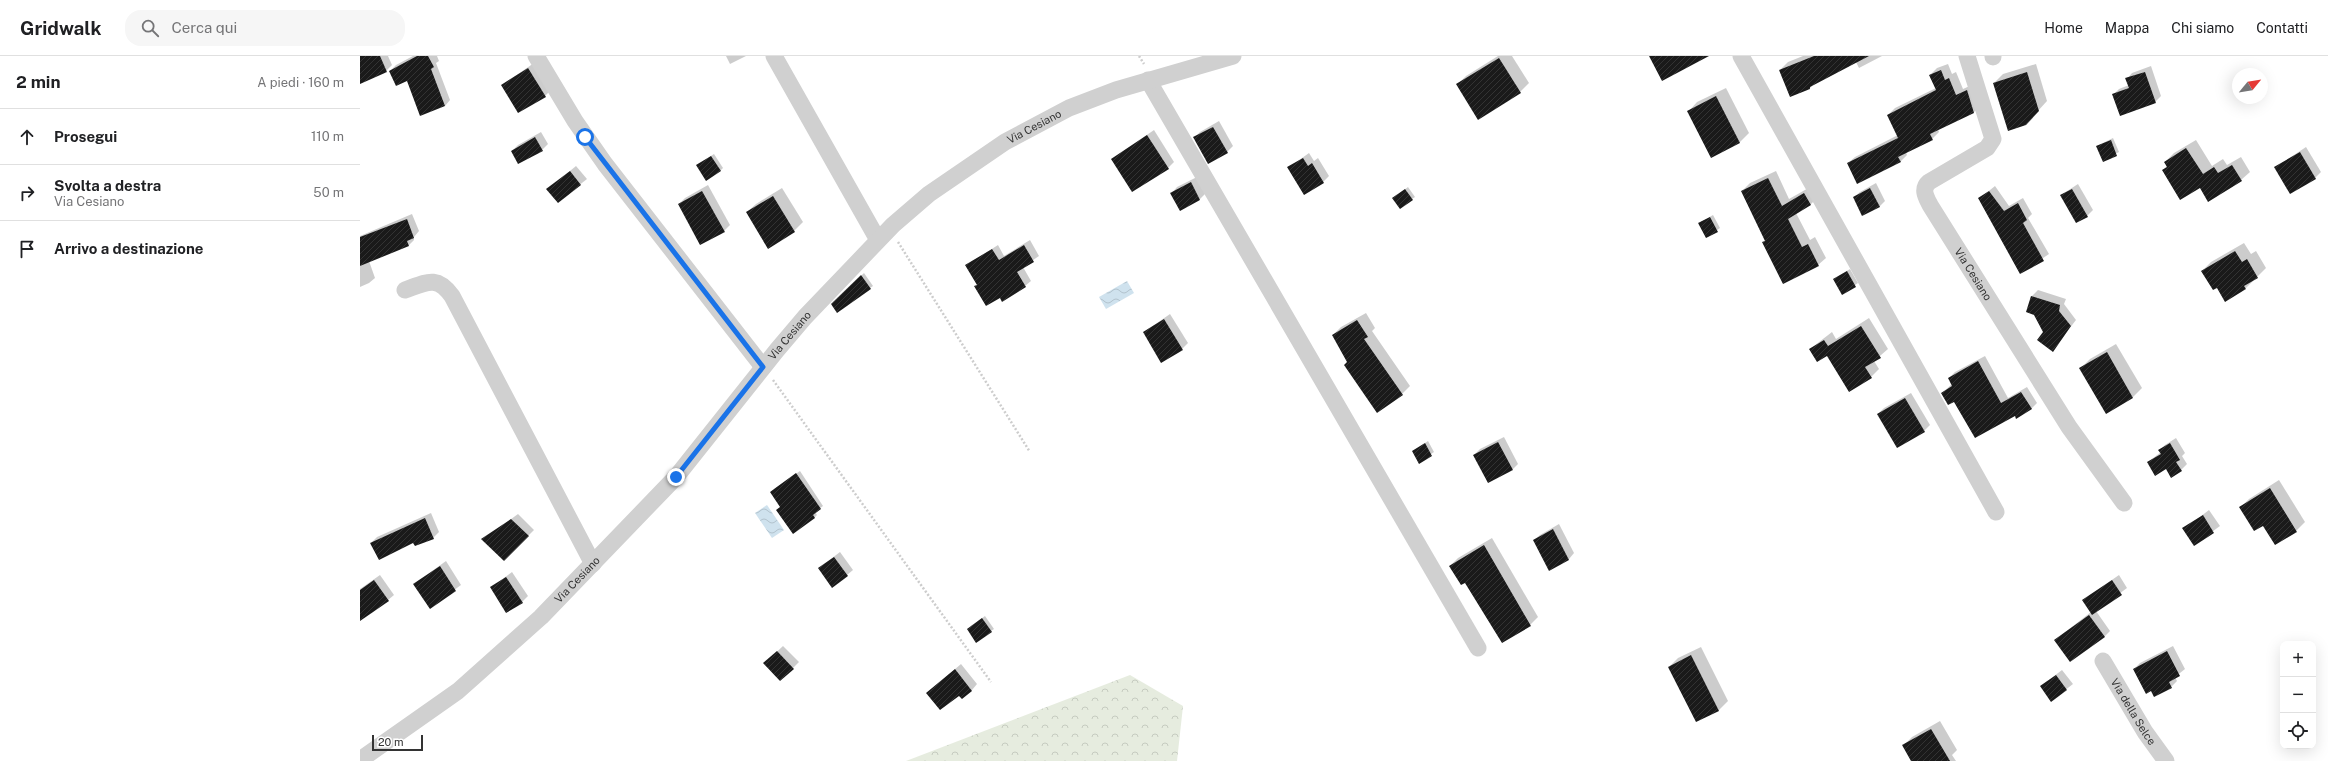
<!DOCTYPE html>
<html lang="it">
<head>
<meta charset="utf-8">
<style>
  body { margin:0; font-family:"Public Sans",sans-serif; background:#f6f6f6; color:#202124 }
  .controls { position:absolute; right:12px; bottom:12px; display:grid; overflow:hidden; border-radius:8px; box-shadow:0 4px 16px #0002 }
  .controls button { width:36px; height:36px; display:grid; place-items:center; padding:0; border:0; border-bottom:1px solid #e0e0e0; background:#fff; color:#202124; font:20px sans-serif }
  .compass { position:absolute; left:1872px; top:12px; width:36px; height:36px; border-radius:50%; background:#fff; box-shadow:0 4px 16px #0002; rotate:60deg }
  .scale { position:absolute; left:12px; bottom:10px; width:51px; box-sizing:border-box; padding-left:4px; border:2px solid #333; border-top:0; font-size:11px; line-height:14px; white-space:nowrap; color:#333; -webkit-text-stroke:3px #fff; paint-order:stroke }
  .stop { position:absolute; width:12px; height:12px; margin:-9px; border:3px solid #1a73e8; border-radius:50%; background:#fff }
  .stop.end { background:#1a73e8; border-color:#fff; box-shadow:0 1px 4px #0008 }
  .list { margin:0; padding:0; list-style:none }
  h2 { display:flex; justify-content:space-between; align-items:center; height:52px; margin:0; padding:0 16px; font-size:17px }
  h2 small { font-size:13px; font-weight:400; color:#757577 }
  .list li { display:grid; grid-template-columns:26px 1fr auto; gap:12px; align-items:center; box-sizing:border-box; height:56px; padding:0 16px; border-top:1px solid #e0e0e0 }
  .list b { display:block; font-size:15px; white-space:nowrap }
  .list p { margin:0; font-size:13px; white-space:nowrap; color:#757577 }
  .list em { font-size:13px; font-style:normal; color:#757577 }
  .icon { flex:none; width:22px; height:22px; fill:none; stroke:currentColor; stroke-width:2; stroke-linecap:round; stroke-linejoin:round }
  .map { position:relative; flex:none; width:1968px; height:705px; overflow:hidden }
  header { display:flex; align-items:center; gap:24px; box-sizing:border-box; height:56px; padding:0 20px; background:#fff; border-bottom:1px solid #e0e0e0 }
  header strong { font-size:19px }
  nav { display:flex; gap:22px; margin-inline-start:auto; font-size:14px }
  .search { width:280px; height:36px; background:#f6f6f6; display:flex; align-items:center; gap:10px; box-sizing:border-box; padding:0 14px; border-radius:16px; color:#757577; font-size:15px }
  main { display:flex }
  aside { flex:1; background:#fff }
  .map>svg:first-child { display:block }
  .forest { fill:url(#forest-crowns) }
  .water { fill:url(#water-waves) }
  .shadow { fill:#0003 }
  .building { fill:url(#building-hatch) }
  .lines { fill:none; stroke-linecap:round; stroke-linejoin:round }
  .path { stroke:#cdcdcd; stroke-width:2.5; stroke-dasharray:2 2; stroke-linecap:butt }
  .minor { stroke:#d0d0d0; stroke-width:17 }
  .route { stroke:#1a73e8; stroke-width:5 }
  .labels { text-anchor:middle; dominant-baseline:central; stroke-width:4; stroke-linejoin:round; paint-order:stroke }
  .street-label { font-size:11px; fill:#333; stroke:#fff }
</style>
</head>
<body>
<header>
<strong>Gridwalk</strong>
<div class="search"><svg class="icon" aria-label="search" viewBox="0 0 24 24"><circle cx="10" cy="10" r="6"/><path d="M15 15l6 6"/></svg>Cerca qui</div>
<nav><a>Home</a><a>Mappa</a><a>Chi siamo</a><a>Contatti</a></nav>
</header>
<main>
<aside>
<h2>2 min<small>A piedi · 160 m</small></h2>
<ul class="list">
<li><svg class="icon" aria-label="ahead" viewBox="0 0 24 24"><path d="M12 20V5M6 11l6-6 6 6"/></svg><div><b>Prosegui</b></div><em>110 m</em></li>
<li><svg class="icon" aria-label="right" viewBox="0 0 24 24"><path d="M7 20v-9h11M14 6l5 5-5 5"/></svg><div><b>Svolta a destra</b><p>Via Cesiano</p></div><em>50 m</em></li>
<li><svg class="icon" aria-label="arrive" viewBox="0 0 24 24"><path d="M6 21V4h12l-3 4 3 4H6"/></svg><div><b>Arrivo a destinazione</b></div></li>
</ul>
</aside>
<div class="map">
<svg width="1968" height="705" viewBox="0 0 1968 705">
  <defs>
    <pattern id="forest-crowns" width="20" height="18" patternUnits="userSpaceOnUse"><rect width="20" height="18" fill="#e6ecdf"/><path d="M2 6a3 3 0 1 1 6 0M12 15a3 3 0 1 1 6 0" fill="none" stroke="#c6cbc0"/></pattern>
    <pattern id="water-waves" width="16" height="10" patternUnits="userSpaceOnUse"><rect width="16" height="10" fill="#cfe2ee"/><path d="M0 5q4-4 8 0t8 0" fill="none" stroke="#b2c2cd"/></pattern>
    <pattern id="building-hatch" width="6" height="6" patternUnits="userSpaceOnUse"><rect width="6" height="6" fill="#1a1a1a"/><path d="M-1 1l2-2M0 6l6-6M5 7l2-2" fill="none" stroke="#333"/></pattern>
  </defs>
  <rect width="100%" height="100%" fill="#fff"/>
  <!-- forest -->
  <polygon class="forest" points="770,619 823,650 817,705 546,705"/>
  <!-- water -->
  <g class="water">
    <polygon points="767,225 774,237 746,253 739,241"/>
    <polygon points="407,449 424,474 412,482 395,457"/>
  </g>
  <!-- shadow -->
  <g class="shadow">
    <polygon points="0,0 28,0 32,9 26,15 0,27"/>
    <polygon points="53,0 77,0 79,5 76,7 90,44 85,50 47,24 30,15 36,9"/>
    <polygon points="366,0 386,0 370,8"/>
    <polygon points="1138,0 1152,0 1169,27 1160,36 1098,28 1106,20"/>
    <polygon points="1443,0 1522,0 1499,12 1496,6 1455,27 1450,32 1420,14 1428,6"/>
    <polygon points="174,7 191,34 185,40 142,29"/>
    <polygon points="1588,8 1592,18 1596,16 1603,33 1614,28 1621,50 1614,56 1578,73 1579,76 1572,83 1546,96 1547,99 1540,106 1488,107 1495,101 1538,79 1528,59 1535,52 1576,32 1570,19 1577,12"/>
    <polygon points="1676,8 1687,45 1666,68 1634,27 1643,18"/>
    <polygon points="1791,10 1801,40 1795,46 1753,39 1759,33 1769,29 1767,23 1772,17"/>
    <polygon points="1366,32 1389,77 1380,86 1352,100 1329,55 1337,46"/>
    <polygon points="859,65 873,90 867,96 835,81 840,76"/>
    <polygon points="794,74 814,106 808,112 752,103"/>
    <polygon points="181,76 188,88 182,94 152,95 158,89"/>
    <polygon points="1753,82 1759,96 1743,104 1737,90"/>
    <polygon points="1836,84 1852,110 1863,103 1867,109 1881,101 1890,116 1881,124 1840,131 1803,114 1807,110 1805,106 1814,97"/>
    <polygon points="1946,91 1961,116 1955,122 1916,111"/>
    <polygon points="949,97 954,105 958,102 969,120 963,126 928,112"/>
    <polygon points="354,98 363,112 360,115 340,107"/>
    <polygon points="216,110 227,123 198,146 188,133"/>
    <polygon points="1416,115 1429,143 1452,130 1458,141 1451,148 1436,157 1450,184 1455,181 1466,202 1458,209 1404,186 1406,184 1382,135 1390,127"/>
    <polygon points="837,121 846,137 840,143 820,153 812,137 817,131"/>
    <polygon points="1516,127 1525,145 1519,151 1494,141 1500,136"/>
    <polygon points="1718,128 1733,154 1727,160 1701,139"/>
    <polygon points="348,129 370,169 364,175 319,148 325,142"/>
    <polygon points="1635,130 1649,150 1663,142 1672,158 1668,162 1689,198 1661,217 1620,142"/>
    <polygon points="1048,131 1055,141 1052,143 1036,140"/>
    <polygon points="422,132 443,166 434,175 387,156 396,148"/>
    <polygon points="52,158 59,175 54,181 54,184 49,189 9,205 15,222 9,227 0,231 0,180"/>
    <polygon points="1353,159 1360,172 1347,181 1339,167"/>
    <polygon points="670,184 679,200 663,211 671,225 665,230 640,240 618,228 607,209 638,189 644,200"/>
    <polygon points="1884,187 1891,198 1896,195 1906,212 1886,232 1865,244 1857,231 1842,215 1851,206"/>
    <polygon points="1490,213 1498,227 1483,237 1477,221"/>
    <polygon points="504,217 513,230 510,232 472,248"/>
    <polygon points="1678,234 1706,243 1704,248 1716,264 1693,294 1675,258 1667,256 1672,240"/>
    <polygon points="1006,257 1015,272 1012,275 1050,330 1042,338 988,305 973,279 981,271"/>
    <polygon points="810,258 828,287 822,293 784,276"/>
    <polygon points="1509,262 1528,293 1514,305 1519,313 1511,321 1468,298 1450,293 1472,276 1476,283"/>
    <polygon points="1756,288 1782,332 1773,341 1747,356 1721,312 1730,303"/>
    <polygon points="1625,300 1648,342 1667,331 1677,347 1671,353 1655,359 1594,344 1582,337 1592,328 1589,322 1595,316"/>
    <polygon points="1551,337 1570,369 1564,375 1518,358 1524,352"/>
    <polygon points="1144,381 1158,408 1152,414 1114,399 1120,393"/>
    <polygon points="1816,382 1825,397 1822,400 1827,408 1821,414 1788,406 1801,396 1800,394 1805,389"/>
    <polygon points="1068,385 1074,396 1059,406 1053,395"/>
    <polygon points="440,415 463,450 455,456 457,459 454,462 421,450 414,433"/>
    <polygon points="1919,424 1945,466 1936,475 1903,469 1880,452 1889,443"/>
    <polygon points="1849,454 1860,470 1834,489 1824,473"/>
    <polygon points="71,457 79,476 73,482 11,487 17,481"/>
    <polygon points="158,458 174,474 144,504 123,483"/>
    <polygon points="1199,468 1214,497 1209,503 1190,513 1174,484 1180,479"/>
    <polygon points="1132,482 1178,561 1170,569 1106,525 1090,510 1098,502"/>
    <polygon points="480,496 493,514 487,519 459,512"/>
    <polygon points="86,505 101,529 70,552 54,528"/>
    <polygon points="152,516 168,540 162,546 132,531"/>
    <polygon points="20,519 34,539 28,544 0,557 0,533"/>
    <polygon points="1759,519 1767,532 1736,555 1750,575 1744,581 1695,584 1731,556 1723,544"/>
    <polygon points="625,560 634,573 631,575 611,570"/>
    <polygon points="423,590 439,606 433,612 405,607"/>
    <polygon points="1813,590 1825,613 1815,621 1817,625 1811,631 1774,613 1780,607"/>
    <polygon points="1341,591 1368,645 1359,654 1337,665 1309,611 1318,602"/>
    <polygon points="601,608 617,628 612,634 602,642 599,638 567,637"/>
    <polygon points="1702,614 1713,628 1691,645 1681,630"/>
    <polygon points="1580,665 1597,694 1592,699 1596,705 1552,705 1543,690 1552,681"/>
  </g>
  <!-- building -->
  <g class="building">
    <polygon points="0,0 20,0 27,16 0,28"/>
    <polygon points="57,0 68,0 74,11 71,13 85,50 60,60 47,25 36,30 29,15"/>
    <polygon points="1289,0 1349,0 1302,25"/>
    <polygon points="1454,0 1509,0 1450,31 1450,33 1430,41 1419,14"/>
    <polygon points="1139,2 1161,37 1118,64 1096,28"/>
    <polygon points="168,12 186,41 158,57 141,29"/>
    <polygon points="1581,14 1585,24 1589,22 1596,39 1607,34 1614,57 1570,78 1573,84 1538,101 1541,106 1497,128 1487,107 1538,82 1527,59 1576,34 1569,19"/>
    <polygon points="1667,16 1679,55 1666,69 1648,75 1633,27"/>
    <polygon points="1785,16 1796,47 1760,60 1752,38 1769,32 1765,22"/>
    <polygon points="1356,40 1380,87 1351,102 1327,55"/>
    <polygon points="853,71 868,97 848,108 833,81"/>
    <polygon points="787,79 809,113 772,136 751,103"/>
    <polygon points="175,81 183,95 158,108 151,95"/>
    <polygon points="1751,84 1757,100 1743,106 1736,90"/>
    <polygon points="1826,92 1843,118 1854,111 1858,117 1872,109 1882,125 1848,146 1840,132 1820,144 1802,114 1807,111 1804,106"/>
    <polygon points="1940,96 1956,123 1930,138 1914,111"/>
    <polygon points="351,100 361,115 346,125 336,109"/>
    <polygon points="943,102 948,110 952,107 964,127 944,139 927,111"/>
    <polygon points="210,115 221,129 198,147 186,133"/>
    <polygon points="1408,122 1422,150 1444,137 1451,149 1428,163 1442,191 1448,188 1459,210 1423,228 1402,186 1405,185 1381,135"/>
    <polygon points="831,126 840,144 820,155 810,137"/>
    <polygon points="1510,132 1520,151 1502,160 1493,141"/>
    <polygon points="1045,133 1053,144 1040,153 1032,142"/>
    <polygon points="1712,133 1728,161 1716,167 1700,139"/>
    <polygon points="342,135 365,176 340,189 318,148"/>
    <polygon points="1629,135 1644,155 1658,147 1667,164 1663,167 1684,205 1660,218 1618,142"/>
    <polygon points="413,140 435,176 408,193 386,156"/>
    <polygon points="1350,161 1358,176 1346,182 1338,167"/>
    <polygon points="47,163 54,182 47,185 49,190 0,210 0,181"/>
    <polygon points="664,189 674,206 657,216 666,231 642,246 640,242 626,250 614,230 617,229 605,209 632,193 639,204"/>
    <polygon points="1875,195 1882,206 1887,203 1898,222 1884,230 1886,233 1865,246 1857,232 1853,234 1841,215"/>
    <polygon points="1487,215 1496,231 1482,239 1473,223"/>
    <polygon points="501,219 511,233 477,257 471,248"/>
    <polygon points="1671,240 1700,249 1699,255 1711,270 1693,296 1677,284 1683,276 1674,259 1666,256"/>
    <polygon points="804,263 823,294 801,307 783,276"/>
    <polygon points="997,264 1008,281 1004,283 1043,339 1017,357 984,309 987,306 972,279"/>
    <polygon points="1501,270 1521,302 1505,311 1512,322 1489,336 1467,300 1457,306 1449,293 1464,284 1468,290"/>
    <polygon points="1747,296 1773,342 1746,358 1719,312"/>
    <polygon points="1618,305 1641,347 1661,336 1672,353 1656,363 1655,360 1615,382 1594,346 1588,349 1581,337 1592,330 1588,322"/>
    <polygon points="1545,342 1565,376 1537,392 1517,358"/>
    <polygon points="1138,386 1153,414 1128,427 1113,399"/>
    <polygon points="1065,387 1072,400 1059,408 1052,395"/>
    <polygon points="1810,387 1820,404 1816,406 1822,415 1811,422 1806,413 1795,420 1787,406 1801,398 1798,394"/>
    <polygon points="436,417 461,453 453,459 455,462 433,478 416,454 420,451 410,436"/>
    <polygon points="1910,432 1937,476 1915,489 1903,470 1894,475 1879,451"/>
    <polygon points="1843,459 1854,477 1834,490 1822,472"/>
    <polygon points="65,462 74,483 55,490 53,487 19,504 10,487"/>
    <polygon points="151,463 169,480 144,505 121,483"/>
    <polygon points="1193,473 1209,504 1189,515 1173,484"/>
    <polygon points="1124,489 1171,570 1142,587 1105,527 1101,529 1089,510"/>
    <polygon points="474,501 488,520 472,532 458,512"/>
    <polygon points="80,510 96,535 70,553 53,528"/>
    <polygon points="146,521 163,547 146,557 130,531"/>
    <polygon points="14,524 29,545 0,565 0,534"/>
    <polygon points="1752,524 1762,539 1732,559 1722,544"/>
    <polygon points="1729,559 1745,581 1710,606 1694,584"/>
    <polygon points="622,562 632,576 616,587 607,573"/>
    <polygon points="417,595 434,613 420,625 403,607"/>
    <polygon points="1807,595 1820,620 1809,626 1812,632 1794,641 1791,635 1786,638 1773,613"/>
    <polygon points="1331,599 1359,655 1336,666 1308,611"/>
    <polygon points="595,613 612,635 602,643 599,640 580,654 566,637"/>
    <polygon points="1696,619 1707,634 1691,646 1680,630"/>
    <polygon points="1571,673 1590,705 1551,705 1542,689"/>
  </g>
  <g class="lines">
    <!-- path -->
    <g class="path">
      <polyline points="779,0 784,8"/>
      <polyline points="538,186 670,396"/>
      <polyline points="413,324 631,626"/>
    </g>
    <!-- minor -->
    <g class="minor">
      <polyline points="176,0 215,65 245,108 403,311"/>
      <polyline points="414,0 518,184"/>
      <polyline points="1381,0 1636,456"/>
      <path id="s1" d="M1607 0 1633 83 1627 92 1569 126C1561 133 1566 141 1570 149L1709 371 1764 447"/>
      <polyline points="1633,0 1633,1"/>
      <polyline points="788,24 1118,592"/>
      <path d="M45 234C67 226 77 219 92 240L233 508"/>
      <path id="s2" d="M1743 605 1785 676 1806 705"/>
      <path id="s3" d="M0 704 98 635 181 561 316 421 417 294 445 261 533 169 569 138 645 86 709 52 756 34 873 0"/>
    </g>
  </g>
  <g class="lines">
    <!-- route -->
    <polyline class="route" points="225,81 403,311 316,421"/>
  </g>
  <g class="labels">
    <!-- street labels -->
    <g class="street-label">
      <text stroke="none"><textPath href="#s3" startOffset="931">Via Cesiano</textPath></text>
      <text stroke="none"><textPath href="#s1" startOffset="272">Via Cesiano</textPath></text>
      <text stroke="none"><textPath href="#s3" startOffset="607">Via Cesiano</textPath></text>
      <text stroke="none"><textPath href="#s3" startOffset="283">Via Cesiano</textPath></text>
      <text stroke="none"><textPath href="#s2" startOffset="59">Via della Selce</textPath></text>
    </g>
  </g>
</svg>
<div class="controls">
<button>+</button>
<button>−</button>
<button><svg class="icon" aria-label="locate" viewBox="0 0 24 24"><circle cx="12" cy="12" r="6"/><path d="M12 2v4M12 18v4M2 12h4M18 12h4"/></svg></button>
</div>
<svg class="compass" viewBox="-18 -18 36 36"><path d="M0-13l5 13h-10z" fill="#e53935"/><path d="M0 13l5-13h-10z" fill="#757577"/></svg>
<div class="scale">20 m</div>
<div class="stop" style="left:225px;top:81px"></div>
<div class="stop end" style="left:316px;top:421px"></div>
</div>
</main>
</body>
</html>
